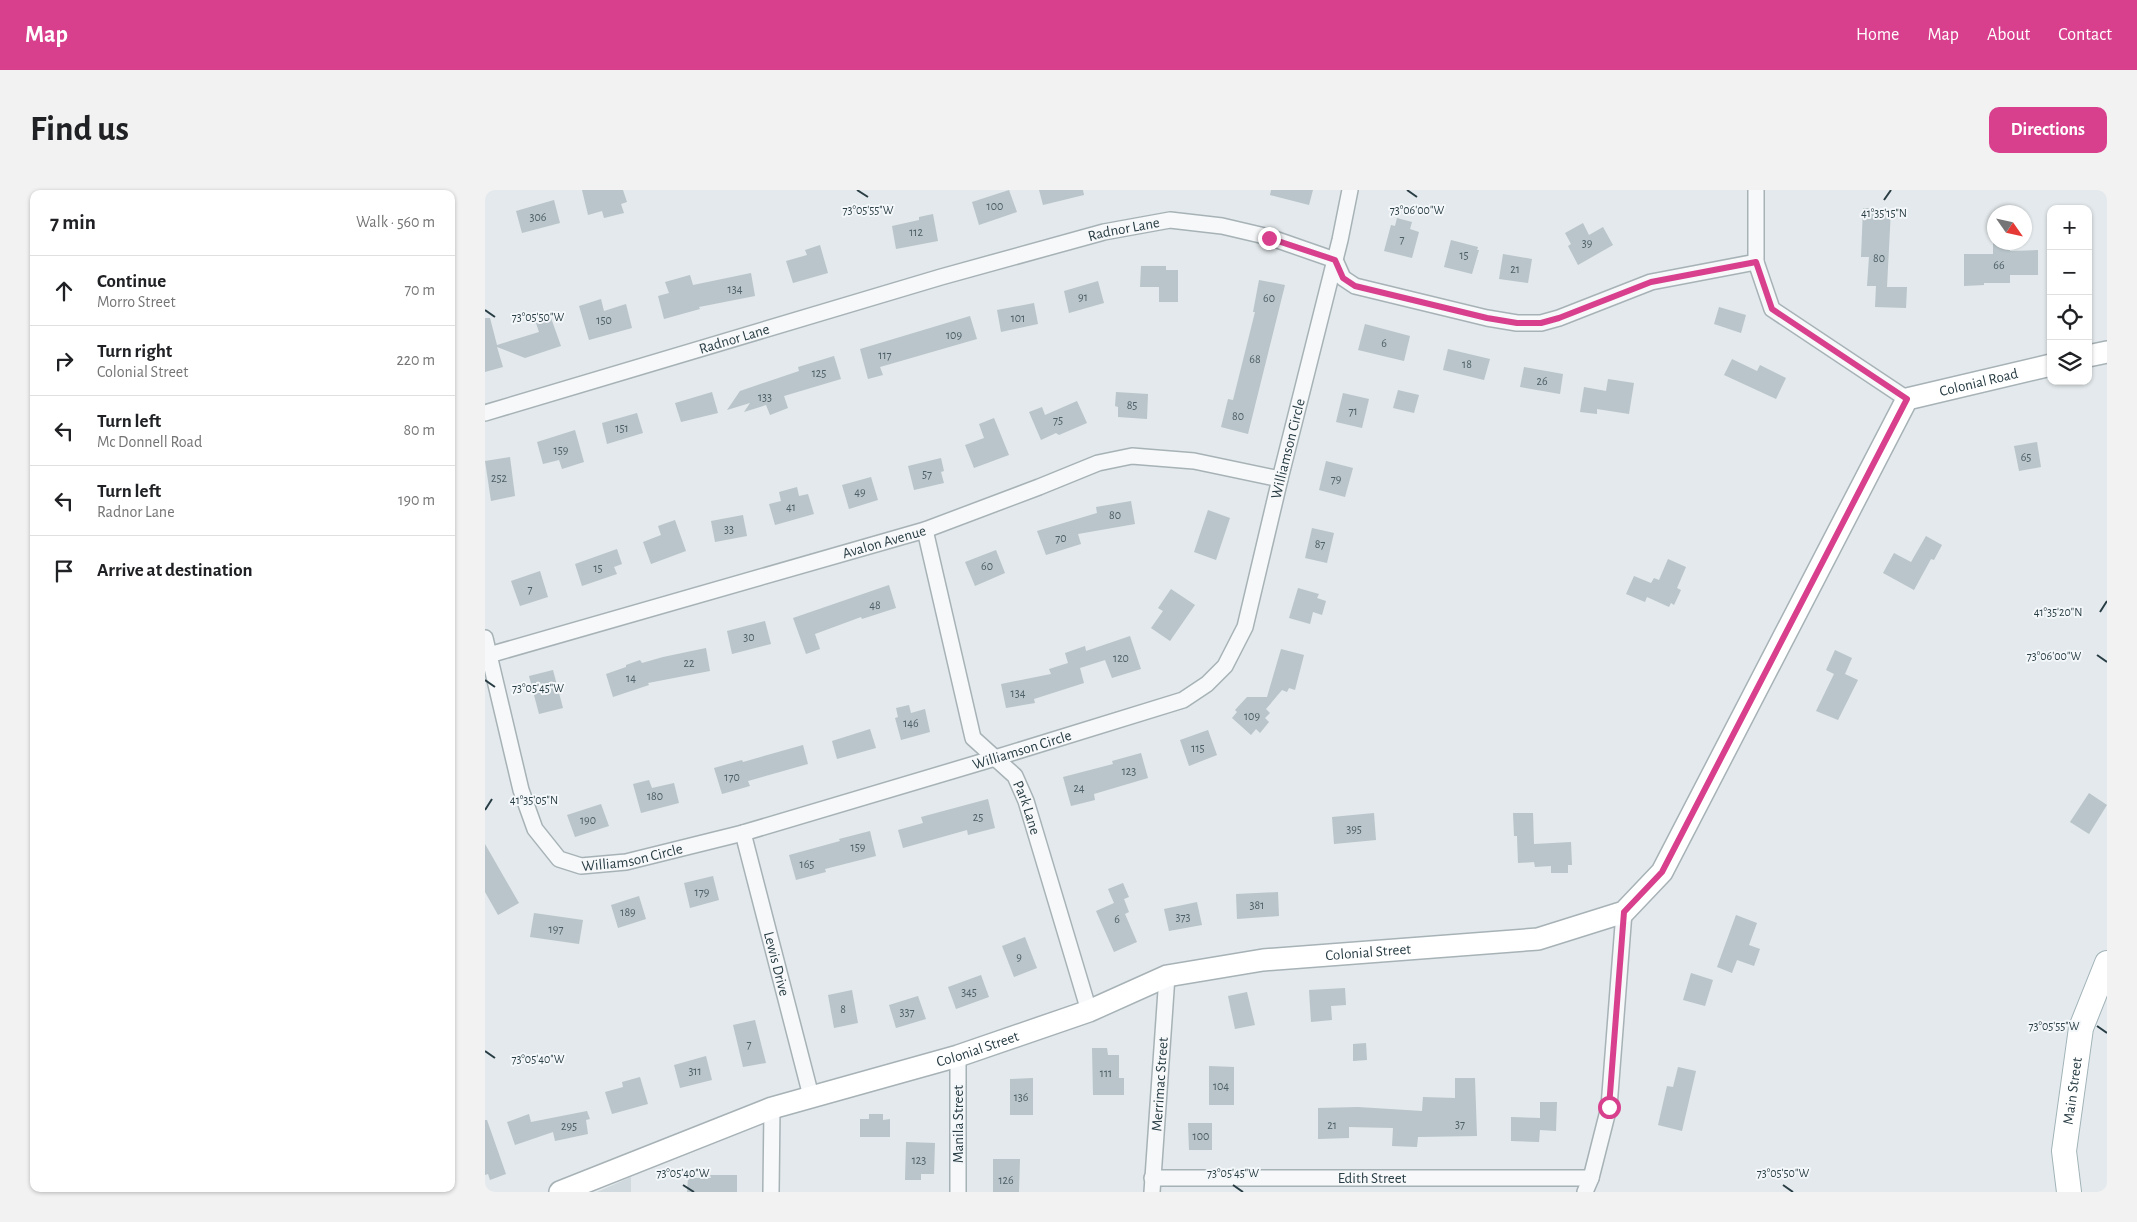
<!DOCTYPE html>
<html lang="en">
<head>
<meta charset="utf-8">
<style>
  body { margin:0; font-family:"Alegreya Sans",sans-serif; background:#f2f2f2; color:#202124 }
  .controls { position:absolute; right:15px; top:15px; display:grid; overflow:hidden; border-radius:10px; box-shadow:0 1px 4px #0004 }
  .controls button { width:45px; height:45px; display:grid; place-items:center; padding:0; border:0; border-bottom:1px solid #e0e0e0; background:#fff; color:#202124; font:25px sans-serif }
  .compass { position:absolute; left:1502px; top:15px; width:45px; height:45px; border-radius:50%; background:#fff; box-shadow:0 1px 4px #0004; rotate:124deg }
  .stop { position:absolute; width:15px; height:15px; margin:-11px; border:4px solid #d8408e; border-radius:50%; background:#fff }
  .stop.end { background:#d8408e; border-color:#fff; box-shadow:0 1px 5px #0008 }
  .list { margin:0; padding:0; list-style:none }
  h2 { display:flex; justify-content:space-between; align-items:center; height:65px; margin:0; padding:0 20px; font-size:21px }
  h2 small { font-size:16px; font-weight:400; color:#757577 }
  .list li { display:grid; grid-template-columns:32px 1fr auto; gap:15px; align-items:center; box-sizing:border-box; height:70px; padding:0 20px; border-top:1px solid #e0e0e0 }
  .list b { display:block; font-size:19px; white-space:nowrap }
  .list p { margin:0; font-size:16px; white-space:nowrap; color:#757577 }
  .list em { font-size:16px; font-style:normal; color:#757577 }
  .icon { flex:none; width:28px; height:28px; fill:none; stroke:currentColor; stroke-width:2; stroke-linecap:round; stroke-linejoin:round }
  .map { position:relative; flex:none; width:1622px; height:1002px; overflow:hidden; border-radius:10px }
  header { display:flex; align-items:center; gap:30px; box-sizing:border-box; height:70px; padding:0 25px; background:#d8408e; color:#fff }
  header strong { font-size:24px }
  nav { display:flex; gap:28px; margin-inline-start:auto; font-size:18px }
  .intro { display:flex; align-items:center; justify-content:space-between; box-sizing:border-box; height:120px; padding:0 30px }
  h1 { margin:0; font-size:35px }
  .button { padding:12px 22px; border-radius:10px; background:#d8408e; color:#fff; font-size:18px; font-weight:700 }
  main { display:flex; gap:30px; padding:0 30px }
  aside { flex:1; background:#fff; border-radius:10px; box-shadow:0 1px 4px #0004 }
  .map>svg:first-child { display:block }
  .built { fill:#d0dade }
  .building { fill:#b9c5ca }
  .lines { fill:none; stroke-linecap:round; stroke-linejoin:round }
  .street-casing { stroke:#a7b2b7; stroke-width:18 }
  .secondary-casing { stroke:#a7b2b7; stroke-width:24 }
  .primary-casing { stroke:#a1b3b8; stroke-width:26 }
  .street { stroke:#f6f8f9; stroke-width:15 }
  .secondary { stroke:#fff; stroke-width:21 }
  .primary { stroke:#fff; stroke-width:24 }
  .route { stroke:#d8408e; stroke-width:6 }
  .ticks { fill:none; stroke:#293d45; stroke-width:2 }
  .labels { text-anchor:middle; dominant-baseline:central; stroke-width:4; stroke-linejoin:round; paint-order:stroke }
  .number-label { font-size:12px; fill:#4d5f66 }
  .street-label { font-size:15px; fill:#293d45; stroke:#f3f7f9 }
  .ticks-label { font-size:12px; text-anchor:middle; fill:#293d45; stroke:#f3f7f9; stroke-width:4; stroke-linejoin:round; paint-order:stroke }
</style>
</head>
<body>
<header>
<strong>Map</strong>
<nav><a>Home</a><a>Map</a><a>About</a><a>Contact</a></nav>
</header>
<div class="intro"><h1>Find us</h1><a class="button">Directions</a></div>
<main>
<aside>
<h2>7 min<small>Walk · 560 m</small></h2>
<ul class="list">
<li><svg class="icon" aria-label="ahead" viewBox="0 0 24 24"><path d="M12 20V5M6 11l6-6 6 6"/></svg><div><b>Continue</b><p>Morro Street</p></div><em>70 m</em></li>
<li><svg class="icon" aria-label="right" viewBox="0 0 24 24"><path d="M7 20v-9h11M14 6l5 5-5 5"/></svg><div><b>Turn right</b><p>Colonial Street</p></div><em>220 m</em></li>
<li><svg class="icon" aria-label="left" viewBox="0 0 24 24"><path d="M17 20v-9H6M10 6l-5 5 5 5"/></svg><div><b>Turn left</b><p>Mc Donnell Road</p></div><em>80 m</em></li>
<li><svg class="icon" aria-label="left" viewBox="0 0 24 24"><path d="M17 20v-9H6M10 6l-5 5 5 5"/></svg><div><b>Turn left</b><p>Radnor Lane</p></div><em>190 m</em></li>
<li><svg class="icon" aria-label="arrive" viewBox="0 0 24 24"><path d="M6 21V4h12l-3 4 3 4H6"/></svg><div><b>Arrive at destination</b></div></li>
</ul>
</aside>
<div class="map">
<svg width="1622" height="1002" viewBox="0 0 1622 1002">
  <rect width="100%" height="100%" fill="#e3e9ec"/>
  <!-- built -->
  <polygon class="built" points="146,987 146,1002 112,1002"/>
  <!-- building -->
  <g class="building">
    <polygon points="97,0 138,0 142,12 136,14 139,23 119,28 117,21 103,25"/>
    <polygon points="524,0 532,22 494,35 487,12"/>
    <polygon points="554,0 598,0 599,5 558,15"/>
    <polygon points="786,0 828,0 824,15 785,5"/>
    <polygon points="69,10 75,33 37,43 31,21"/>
    <polygon points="1378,18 1406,19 1402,97 1422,97 1421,118 1390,117 1391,96 1393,96 1382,96 1384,67 1376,67"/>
    <polygon points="448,24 453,51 411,59 407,36 434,30 434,27"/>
    <polygon points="912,28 927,32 925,39 934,42 927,68 899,61 906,35 910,36"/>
    <polygon points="1098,33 1104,45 1118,37 1128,55 1093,75 1083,56 1086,54 1080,43"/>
    <polygon points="966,50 993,57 992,60 994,60 987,84 959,77"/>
    <polygon points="1508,52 1525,52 1525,61 1553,60 1553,85 1525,85 1525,93 1499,93 1499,95 1479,96 1479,64 1508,64"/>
    <polygon points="335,55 343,83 308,93 301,71 322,65 320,60"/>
    <polygon points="1018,64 1047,69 1043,93 1014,89"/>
    <polygon points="656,76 681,76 681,80 693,80 693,112 674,112 674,97 655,97"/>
    <polygon points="266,83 270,106 214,117 215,119 179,129 173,106 184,103 180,92 205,85 208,95"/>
    <polygon points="774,90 800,95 763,244 736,237 743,209 748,210 770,122 768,122"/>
    <polygon points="613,91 619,113 584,123 579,101"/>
    <polygon points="116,109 119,121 141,114 147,138 104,150 94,116"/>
    <polygon points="549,113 553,134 516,142 512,120"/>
    <polygon points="1234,117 1261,125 1256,143 1229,134"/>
    <polygon points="485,126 492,149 395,177 398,185 383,189 375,159"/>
    <polygon points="0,128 5,128 12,155 54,142 51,133 66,128 76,156 40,168 12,157 18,177 0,182"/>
    <polygon points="880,134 925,146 919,171 873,160"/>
    <polygon points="963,159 1005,169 999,190 958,180"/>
    <polygon points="349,166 356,189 299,206 303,218 285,225 281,215 259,222 265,213 242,220 255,201 314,181 313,177"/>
    <polygon points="1247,169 1272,181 1275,175 1301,188 1291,209 1239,185"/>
    <polygon points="1039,177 1078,184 1075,204 1035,197"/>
    <polygon points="1123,189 1149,193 1144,224 1112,219 1112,224 1095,222 1099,197 1121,201"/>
    <polygon points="913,200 934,205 929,223 908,218"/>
    <polygon points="227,202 233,223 196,232 190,213"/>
    <polygon points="631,202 663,204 662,229 633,227 633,217 630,216"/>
    <polygon points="858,203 884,209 877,238 851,232"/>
    <polygon points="592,211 602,233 574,245 571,243 556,250 544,222 557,217 560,225"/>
    <polygon points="152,223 158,243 122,254 117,233"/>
    <polygon points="509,228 524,265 489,278 480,255 499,248 494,234"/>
    <polygon points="90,240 99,272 77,279 74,270 58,274 52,252"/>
    <polygon points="1552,252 1556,277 1534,281 1529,256"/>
    <polygon points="25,267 30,306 6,311 0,271"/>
    <polygon points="456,268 459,281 456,282 459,293 429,300 423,276"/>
    <polygon points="841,271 868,278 860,307 834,300"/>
    <polygon points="386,287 393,310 364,319 357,295"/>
    <polygon points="312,297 314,306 323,304 329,324 290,335 284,314 296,311 294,302"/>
    <polygon points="646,311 650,334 593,344 596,354 561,365 552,341 612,323 611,317"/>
    <polygon points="723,320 745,328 731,370 709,362"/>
    <polygon points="258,325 262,346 230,352 226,331"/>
    <polygon points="190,330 201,361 166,374 158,352 176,345 173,336"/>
    <polygon points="827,338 849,343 842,373 820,368"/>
    <polygon points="1441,346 1457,355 1449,370 1446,369 1429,400 1398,383 1409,363 1426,372"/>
    <polygon points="132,359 137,374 129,377 132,384 97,396 90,374"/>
    <polygon points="511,360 520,383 490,396 480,372"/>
    <polygon points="1183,369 1201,377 1192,398 1196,400 1189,415 1186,413 1184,417 1162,407 1160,412 1141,404 1149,386 1166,393 1169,388 1174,390"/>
    <polygon points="55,381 63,407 35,416 26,391"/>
    <polygon points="404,395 411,418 377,429 376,427 330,444 335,459 321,464 308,428"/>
    <polygon points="813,398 834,404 832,408 841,411 837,425 828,422 825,434 804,428"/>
    <polygon points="686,399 710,415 685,451 666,438 678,421 673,418"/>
    <polygon points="280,431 286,454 247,464 242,441"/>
    <polygon points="645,446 656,479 627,488 620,470 595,478 599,493 549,509 550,513 521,518 516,494 566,484 564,479 583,473 580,463 600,456 601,461"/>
    <polygon points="221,458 225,481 163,493 164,495 128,507 121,484 141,477 141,475 155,470 157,473 178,467"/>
    <polygon points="796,459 819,465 810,500 804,498 802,502 797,500 781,519 785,523 780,528 784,532 775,543 771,539 766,545 747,528 752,522 750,520 762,507 782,507"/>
    <polygon points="1350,460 1367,468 1360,484 1373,490 1353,530 1331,521 1349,484 1341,480"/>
    <polygon points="68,480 78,518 54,524 44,486"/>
    <polygon points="424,515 426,523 440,519 445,542 416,550 410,528 413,527 411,518"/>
    <polygon points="385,539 391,558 352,569 347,551"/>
    <polygon points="723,540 732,565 704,576 695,550"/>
    <polygon points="318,555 323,574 263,591 265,596 237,604 229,578 257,570 258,572"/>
    <polygon points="656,563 663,588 609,604 610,610 586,616 578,587 628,574 627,571"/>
    <polygon points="164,590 167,598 189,593 194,613 156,623 148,594"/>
    <polygon points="1604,603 1622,615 1604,644 1585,632"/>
    <polygon points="503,609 510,638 483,645 482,640 418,658 413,640 438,633 436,627"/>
    <polygon points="116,614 124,636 90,647 82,625"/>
    <polygon points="889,623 891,650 849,654 847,627"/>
    <polygon points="1028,623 1048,623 1049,654 1086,652 1087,675 1083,675 1083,683 1066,683 1066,676 1050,677 1049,672 1033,673 1032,646 1029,646"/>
    <polygon points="385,641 391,666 340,679 341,682 311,690 304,665 355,651 354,649"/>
    <polygon points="0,654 34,713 13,725 0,702"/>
    <polygon points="228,686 234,710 205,718 199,693"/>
    <polygon points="638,693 644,707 639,709 644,722 640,724 652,752 629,762 611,721 629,713 623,699"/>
    <polygon points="793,702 794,726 752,729 751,704"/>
    <polygon points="154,706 161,729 133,738 126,715"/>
    <polygon points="712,712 717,735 684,741 679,719"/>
    <polygon points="49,723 98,730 94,754 45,747"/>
    <polygon points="1251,725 1272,733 1264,755 1275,759 1269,776 1252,770 1247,783 1232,777"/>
    <polygon points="540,747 552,778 529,787 517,756"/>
    <polygon points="1206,783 1228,790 1220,816 1198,810"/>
    <polygon points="496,785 504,807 471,819 463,797"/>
    <polygon points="860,798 861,815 846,816 847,830 826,832 824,800"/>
    <polygon points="367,800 373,833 349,838 343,805"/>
    <polygon points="762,802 770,835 750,839 743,806"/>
    <polygon points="433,806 441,829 411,838 404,815"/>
    <polygon points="270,830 281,873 258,877 248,835"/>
    <polygon points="881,853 882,870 868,871 868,854"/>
    <polygon points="607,858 622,858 623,865 634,865 634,888 639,888 639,905 608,905"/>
    <polygon points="221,866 227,890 195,898 189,875"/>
    <polygon points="724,876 749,877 749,915 724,915"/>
    <polygon points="1193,877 1211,881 1197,941 1173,935 1182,896 1188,897"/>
    <polygon points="155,887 163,914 127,924 120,902 138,897 137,892"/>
    <polygon points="548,888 548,925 525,925 525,889"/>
    <polygon points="970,888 990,888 992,946 933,947 932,957 907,956 908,938 864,937 864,948 833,949 833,918 873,917 937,921 938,907 970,908"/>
    <polygon points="1055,912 1072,912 1071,941 1055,940 1054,952 1026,951 1026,927 1055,928"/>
    <polygon points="102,921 105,929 101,930 103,944 70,951 68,942 30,955 22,932 44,924 46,932"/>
    <polygon points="384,924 398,924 398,930 405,929 405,947 375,947 375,929 384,929"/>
    <polygon points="0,930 2,930 21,984 5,990 3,984 0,985"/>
    <polygon points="703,933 727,933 727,960 704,960"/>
    <polygon points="421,952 450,953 449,984 436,984 436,990 420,990"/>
    <polygon points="508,969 535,969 534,1002 508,1002"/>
    <polygon points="225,985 252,985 252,1002 202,1002 203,988 226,988"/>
  </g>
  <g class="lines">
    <defs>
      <g id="street">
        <polyline points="1271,0 1271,72 1287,119 1422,209"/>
        <path id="s1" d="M0 223 456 87 619 42 685 30 737 36 784 47 850 70 858 88 870 96 1002 128 1032 133H1056L1074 128 1166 92 1271 72"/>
        <path id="s2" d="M440 340 488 548 530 586 541 611 604 821"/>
        <path id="s3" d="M0 448 36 600 50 639 74 669 96 676 141 672 258 643 510 568 698 510 722 494 740 476 760 437 795 289 855 50 865 0"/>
        <path id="s4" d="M4 465 440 340 554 297 613 273 647 266 709 271 795 289"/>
        <path id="s5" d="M258 643 326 906"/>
        <polyline points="473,866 473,1002"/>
        <path id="s6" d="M667 988H1106"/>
        <polyline points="286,1002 287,918"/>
        <path id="s7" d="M667 1002 682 786"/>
        <polyline points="1100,1002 1106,988 1124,917 1139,722"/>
      </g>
      <g id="secondary">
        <polyline points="1603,166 1622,162"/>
        <path id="s8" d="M75 1002 287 918 473 866 604 821 682 786 778 770 1053 749 1139 722 1177 682 1422 209 1566 175"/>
      </g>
      <g id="primary">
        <path id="s9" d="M1584 1002 1579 961 1596 838 1622 773"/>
      </g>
    </defs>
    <!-- street casing -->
    <use href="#street" class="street-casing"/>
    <!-- secondary casing -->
    <use href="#secondary" class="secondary-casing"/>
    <!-- primary casing -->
    <use href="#primary" class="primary-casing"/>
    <!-- street -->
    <use href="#street" class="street"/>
    <!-- secondary -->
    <use href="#secondary" class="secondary"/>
    <!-- primary -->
    <use href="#primary" class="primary"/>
  </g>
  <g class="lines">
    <!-- route -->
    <polyline class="route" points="784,48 850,70 858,88 870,96 1002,128 1032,133 1056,133 1074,128 1166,92 1271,72 1287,119 1422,209 1177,682 1139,722 1124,917"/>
  </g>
  <!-- ticks -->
  <path class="ticks" d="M372 0 383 7M922 0 932 7M1399 10 1406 0M0 120 10 127M1615 422 1622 411M1612 465 1622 472M0 490 10 497M0 620 7 609M1612 836 1622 843M0 861 10 868M198 995 209 1002M748 995 758 1002M1298 995 1308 1002"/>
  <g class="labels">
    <!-- number labels -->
    <g class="number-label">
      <text x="510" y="16">100</text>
      <text x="53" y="27">306</text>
      <text x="431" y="42">112</text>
      <text x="917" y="49">7</text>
      <text x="1102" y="53">39</text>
      <text x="979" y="65">15</text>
      <text x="1394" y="68">80</text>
      <text x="1514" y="75">66</text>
      <text x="1030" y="79">21</text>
      <text x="250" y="99">134</text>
      <text x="598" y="107">91</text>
      <text x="784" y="108">60</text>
      <text x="533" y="128">101</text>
      <text x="119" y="130">150</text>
      <text x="469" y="145">109</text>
      <text x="899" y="153">6</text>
      <text x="400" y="165">117</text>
      <text x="770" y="169">68</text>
      <text x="982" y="174">18</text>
      <text x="334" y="183">125</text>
      <text x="1057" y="191">26</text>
      <text x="280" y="207">133</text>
      <text x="647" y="215">85</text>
      <text x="868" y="221">71</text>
      <text x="753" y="226">80</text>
      <text x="573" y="230">75</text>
      <text x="137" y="238">151</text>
      <text x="76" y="260">159</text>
      <text x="1541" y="267">65</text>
      <text x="442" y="284">57</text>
      <text x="14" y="288">252</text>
      <text x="851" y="289">79</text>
      <text x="375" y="302">49</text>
      <text x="306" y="317">41</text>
      <text x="630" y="325">80</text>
      <text x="244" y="339">33</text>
      <text x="576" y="348">70</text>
      <text x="835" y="354">87</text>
      <text x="502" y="376">60</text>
      <text x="113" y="378">15</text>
      <text x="45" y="399">7</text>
      <text x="390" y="415">48</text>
      <text x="264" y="447">30</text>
      <text x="636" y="468">120</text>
      <text x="204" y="473">22</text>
      <text x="146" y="488">14</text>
      <text x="533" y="503">134</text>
      <text x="767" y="526">109</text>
      <text x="426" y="533">146</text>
      <text x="713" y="558">115</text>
      <text x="644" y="581">123</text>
      <text x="247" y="587">170</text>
      <text x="594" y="598">24</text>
      <text x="170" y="606">180</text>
      <text x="493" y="627">25</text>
      <text x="103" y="630">190</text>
      <text x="869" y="639">395</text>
      <text x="373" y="657">159</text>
      <text x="322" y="674">165</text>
      <text x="217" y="702">179</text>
      <text x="772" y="715">381</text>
      <text x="143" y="722">189</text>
      <text x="698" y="727">373</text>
      <text x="632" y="729">6</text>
      <text x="71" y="739">197</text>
      <text x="534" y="767">9</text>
      <text x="484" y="802">345</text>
      <text x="358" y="819">8</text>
      <text x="422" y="822">337</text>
      <text x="264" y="854">7</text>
      <text x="210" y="881">311</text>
      <text x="621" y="883">111</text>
      <text x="736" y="896">104</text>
      <text x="536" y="907">136</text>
      <text x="975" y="934">37</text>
      <text x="847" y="935">21</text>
      <text x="84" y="936">295</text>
      <text x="716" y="946">100</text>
      <text x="434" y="970">123</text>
      <text x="521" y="990">126</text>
    </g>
    <!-- street labels -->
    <g class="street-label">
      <text stroke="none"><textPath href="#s1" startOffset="665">Radnor Lane</textPath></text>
      <text stroke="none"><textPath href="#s1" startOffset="260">Radnor Lane</textPath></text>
      <text stroke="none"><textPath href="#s8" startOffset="1770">Colonial Road</textPath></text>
      <text stroke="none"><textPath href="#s3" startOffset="1166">Williamson Circle</textPath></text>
      <text stroke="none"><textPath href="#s4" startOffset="411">Avalon Avenue</textPath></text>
      <text stroke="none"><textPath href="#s3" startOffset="716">Williamson Circle</textPath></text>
      <text stroke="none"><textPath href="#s2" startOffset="304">Park Lane</textPath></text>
      <text stroke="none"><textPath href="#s3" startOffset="311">Williamson Circle</textPath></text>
      <text stroke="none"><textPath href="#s8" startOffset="848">Colonial Street</textPath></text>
      <text stroke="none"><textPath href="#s5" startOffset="135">Lewis Drive</textPath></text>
      <text stroke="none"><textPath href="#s8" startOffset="442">Colonial Street</textPath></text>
      <text stroke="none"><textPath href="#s7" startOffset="108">Merrimac Street</textPath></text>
      <text stroke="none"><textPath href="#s9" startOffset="102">Main Street</textPath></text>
      <text transform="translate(473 934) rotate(-90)">Manila Street</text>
      <text stroke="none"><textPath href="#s6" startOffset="220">Edith Street</textPath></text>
    </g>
  </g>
  <g class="ticks-label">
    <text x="932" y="24">73°06'00"W</text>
    <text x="383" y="24">73°05'55"W</text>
    <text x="1399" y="27">41°35'15"N</text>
    <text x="53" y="131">73°05'50"W</text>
    <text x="1573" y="426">41°35'20"N</text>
    <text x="1569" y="470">73°06'00"W</text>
    <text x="53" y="502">73°05'45"W</text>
    <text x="49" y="614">41°35'05"N</text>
    <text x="1569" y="840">73°05'55"W</text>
    <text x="53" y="873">73°05'40"W</text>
    <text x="198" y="987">73°05'40"W</text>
    <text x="748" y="987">73°05'45"W</text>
    <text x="1298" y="987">73°05'50"W</text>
  </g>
</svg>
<div class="controls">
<button>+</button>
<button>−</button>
<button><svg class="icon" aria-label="locate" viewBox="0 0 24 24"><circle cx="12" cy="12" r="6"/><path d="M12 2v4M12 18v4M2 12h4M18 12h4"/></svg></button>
<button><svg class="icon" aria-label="layers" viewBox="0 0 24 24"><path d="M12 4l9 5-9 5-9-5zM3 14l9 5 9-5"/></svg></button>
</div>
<svg class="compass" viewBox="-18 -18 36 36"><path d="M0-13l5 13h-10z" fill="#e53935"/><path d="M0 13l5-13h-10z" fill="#757577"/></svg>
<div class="stop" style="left:1124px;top:917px"></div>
<div class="stop end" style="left:784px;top:48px"></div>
</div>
</main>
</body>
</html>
